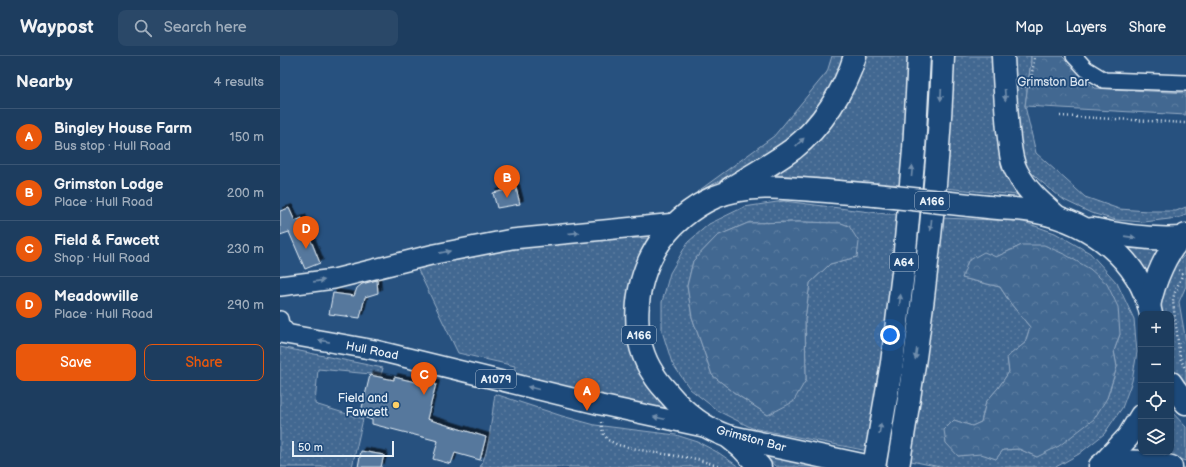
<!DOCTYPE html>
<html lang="en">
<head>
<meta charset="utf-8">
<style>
  body { margin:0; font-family:"Balsamiq Sans",sans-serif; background:#2a4868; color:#f1f3f6 }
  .controls { position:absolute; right:12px; bottom:12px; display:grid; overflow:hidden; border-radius:8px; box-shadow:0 1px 3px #0004 }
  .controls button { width:36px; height:36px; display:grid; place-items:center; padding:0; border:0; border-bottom:1px solid #3b5674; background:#1d3d5f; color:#f1f3f6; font:20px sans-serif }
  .scale { position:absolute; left:12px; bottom:10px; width:102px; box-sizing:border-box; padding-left:4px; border:2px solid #e8f1f8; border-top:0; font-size:11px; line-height:14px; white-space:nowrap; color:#e8f1f8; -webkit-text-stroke:3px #1f4a7a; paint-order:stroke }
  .you { position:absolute; left:610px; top:279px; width:14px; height:14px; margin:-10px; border:3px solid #fff; border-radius:50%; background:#1a73e8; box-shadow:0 0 0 6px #1a73e833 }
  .badge { display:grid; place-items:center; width:26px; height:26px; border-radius:50%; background:#ea580c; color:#fff; font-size:13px; font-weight:700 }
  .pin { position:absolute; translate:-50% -33px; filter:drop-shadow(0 1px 2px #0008) }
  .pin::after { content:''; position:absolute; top:21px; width:14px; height:12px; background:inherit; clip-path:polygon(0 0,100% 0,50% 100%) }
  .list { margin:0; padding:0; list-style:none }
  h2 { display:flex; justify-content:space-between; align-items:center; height:52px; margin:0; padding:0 16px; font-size:17px }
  h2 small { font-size:13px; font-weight:400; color:#a0aebd }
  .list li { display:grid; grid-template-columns:26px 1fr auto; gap:12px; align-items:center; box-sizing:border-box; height:56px; padding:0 16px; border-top:1px solid #3b5674 }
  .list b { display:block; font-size:15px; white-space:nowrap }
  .list p { margin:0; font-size:13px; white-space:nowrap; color:#a0aebd }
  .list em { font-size:13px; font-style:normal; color:#a0aebd }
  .actions { display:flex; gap:8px; padding:12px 16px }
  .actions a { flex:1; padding:9px 0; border:1px solid #ea580c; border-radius:8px; text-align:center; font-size:14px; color:#ea580c }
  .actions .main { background:#ea580c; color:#fff }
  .icon { flex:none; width:22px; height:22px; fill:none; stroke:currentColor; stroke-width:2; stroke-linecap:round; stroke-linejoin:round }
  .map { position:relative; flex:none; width:906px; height:411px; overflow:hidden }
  header { display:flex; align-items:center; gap:24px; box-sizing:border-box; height:56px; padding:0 20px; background:#1d3d5f; border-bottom:1px solid #3b5674 }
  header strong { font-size:19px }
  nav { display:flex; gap:22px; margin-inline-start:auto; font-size:14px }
  .search { width:280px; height:36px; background:#2a4868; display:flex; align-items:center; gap:10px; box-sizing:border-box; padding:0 14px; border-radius:8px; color:#a0aebd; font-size:15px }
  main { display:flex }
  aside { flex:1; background:#1d3d5f }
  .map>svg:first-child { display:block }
  .grass { fill:url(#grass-dots); stroke:#96acc4; fill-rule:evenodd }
  .forest { fill:url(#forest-crowns); stroke:#96acc4 }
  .building { fill:#57789d; stroke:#e8f1f8; filter:url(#shadow) }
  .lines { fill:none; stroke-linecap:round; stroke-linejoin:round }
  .minor-casing { stroke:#e8f1f8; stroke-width:18 }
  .major-casing { stroke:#e8f1f8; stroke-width:22 }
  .highway-casing { stroke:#e8f1f8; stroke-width:25 }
  .path { stroke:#e8f1f8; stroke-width:2.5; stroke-dasharray:1 3; stroke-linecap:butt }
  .minor { stroke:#1f4a7a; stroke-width:15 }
  .major { stroke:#1f4a7a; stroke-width:19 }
  .highway { stroke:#1f4a7a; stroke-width:22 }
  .highway-bridge-casing { stroke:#e8f1f8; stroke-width:25; stroke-linecap:butt }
  .highway-bridge { stroke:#1f4a7a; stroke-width:22 }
  .oneway { fill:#6f8dac }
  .poi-dot { fill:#ffd166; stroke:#1f4a7a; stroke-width:1.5 }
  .labels { text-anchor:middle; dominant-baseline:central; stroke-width:3.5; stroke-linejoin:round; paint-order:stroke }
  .shield { fill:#1f4a7a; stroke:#acbfd2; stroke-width:1 }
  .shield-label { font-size:11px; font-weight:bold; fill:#e8f1f8 }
  .park-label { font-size:12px; fill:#d8e3ee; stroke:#1f4a7a }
  .street-label { font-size:12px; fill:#e8f1f8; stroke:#1f4a7a }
  .poi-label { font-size:12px; fill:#e8f1f8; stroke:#1f4a7a; text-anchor:end }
</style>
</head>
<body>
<header>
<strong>Waypost</strong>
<div class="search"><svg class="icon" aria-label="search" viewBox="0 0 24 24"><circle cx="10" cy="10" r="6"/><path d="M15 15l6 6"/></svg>Search here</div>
<nav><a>Map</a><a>Layers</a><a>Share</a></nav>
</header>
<main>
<aside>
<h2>Nearby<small>4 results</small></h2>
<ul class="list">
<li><span class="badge">A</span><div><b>Bingley House Farm</b><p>Bus stop · Hull Road</p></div><em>150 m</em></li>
<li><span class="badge">B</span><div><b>Grimston Lodge</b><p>Place · Hull Road</p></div><em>200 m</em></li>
<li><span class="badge">C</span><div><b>Field &amp; Fawcett</b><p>Shop · Hull Road</p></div><em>230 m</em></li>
<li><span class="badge">D</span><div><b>Meadowville</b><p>Place · Hull Road</p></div><em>290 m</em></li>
</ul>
<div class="actions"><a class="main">Save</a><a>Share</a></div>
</aside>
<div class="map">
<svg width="906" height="411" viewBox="0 0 906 411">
  <defs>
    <pattern id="grass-dots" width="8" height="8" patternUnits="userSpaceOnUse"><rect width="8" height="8" fill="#436891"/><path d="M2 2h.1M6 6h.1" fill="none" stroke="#5e7ea1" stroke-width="1.8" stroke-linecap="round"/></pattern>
    <pattern id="forest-crowns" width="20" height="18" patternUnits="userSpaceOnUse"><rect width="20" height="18" fill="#436891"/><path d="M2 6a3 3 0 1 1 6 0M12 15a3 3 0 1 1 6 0" fill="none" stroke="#5e7ea1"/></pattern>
    <filter id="shadow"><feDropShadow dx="3.5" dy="-3.5" stdDeviation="0" flood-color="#0009"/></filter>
  </defs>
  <rect width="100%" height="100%" fill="#27517f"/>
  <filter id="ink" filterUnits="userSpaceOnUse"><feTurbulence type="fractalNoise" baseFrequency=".025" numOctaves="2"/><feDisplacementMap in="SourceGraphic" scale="8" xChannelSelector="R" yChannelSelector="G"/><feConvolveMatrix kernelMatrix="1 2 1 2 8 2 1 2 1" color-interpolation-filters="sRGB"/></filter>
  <g filter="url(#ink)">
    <!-- grass -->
    <g class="grass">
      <polygon points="552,0 567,0 539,54 510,84 484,104 417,136 494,80 547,16"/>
      <polygon points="585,0 629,0 622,129 497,119 523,95"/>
      <polygon points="672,0 715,0 728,121 737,139 664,132"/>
      <polygon points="731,0 751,0 751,6 745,50 756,97 805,141 839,153 868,155 896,155 906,151 906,159 898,162 864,166 836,164 811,157 784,144 758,123 742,107"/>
      <path d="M504 145 606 158H619L613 219 588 395 472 372 438 355 410 333 392 307 382 275V246L390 217 408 186 429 168 464 151ZM519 166 561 167 569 170 577 201 550 208 530 227 525 263 526 324 488 359 456 338 432 319 412 261 407 230 413 205 437 180 468 167Z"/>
      <path d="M662 162 741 165 775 177 810 197 837 227 854 263 857 296 852 325 842 352 824 378 799 398 776 411H660L631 405ZM742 189 840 278 834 295 837 311 827 342 757 401 739 393 723 394 716 403 701 397 678 400 674 364 692 370 701 366 706 346 718 332 729 316 727 301 745 287 750 271 731 248 720 231 682 222 716 201Z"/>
      <polygon points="375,182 353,245 388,347 385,353 315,338 234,317 235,310 178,297 137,212 249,190 309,183"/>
      <polygon points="882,189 869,223 843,190"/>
      <path d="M906 198V230L899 246 906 286V335L891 311V258H880C879 233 887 215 906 198Z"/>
      <polygon points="0,291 103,312 101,319 38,313 35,348 83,363 72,411 0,411"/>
      <path d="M215 338 282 360 315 369 396 379 418 386 439 397 459 411H200C209 398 212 356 215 338Z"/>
      <polygon points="891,355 906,371 906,405 872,396 891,396"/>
      <polygon points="485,399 554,411 496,411"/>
    </g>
    <!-- forest -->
    <g class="forest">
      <polygon points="751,0 782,0 814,32 906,37 906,59 745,50 751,6"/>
      <polygon points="519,166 561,167 569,170 579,186 577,201 550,208 530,227 525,263 526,324 513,346 488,359 456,338 432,319 412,261 407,230 413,205 437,180 468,167"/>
      <polygon points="742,189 764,189 786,199 810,213 827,228 838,251 840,278 834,295 837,311 827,342 814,363 779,390 757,401 739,393 723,394 716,403 701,398 678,400 666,387 664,374 674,364 692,370 701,366 706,346 718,332 729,316 727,301 745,287 750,271 731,248 720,231 682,222 688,205 704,196 716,201"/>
    </g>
    <!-- building -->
    <g class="building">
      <polygon points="236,132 240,148 217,152 213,137"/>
      <polygon points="9,152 15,165 22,162 40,207 25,213 9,176 0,179 0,155"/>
      <polygon points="97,224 98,237 85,241 80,262 49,258 53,237 74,240 77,232 82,228"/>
      <polygon points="90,319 114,324 114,321 140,327 141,324 156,328 147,363 206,381 200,404 175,397 171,408 153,403 158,385 92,368 92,364 80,360"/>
      <polygon points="81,395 104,399 101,411 78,411"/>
    </g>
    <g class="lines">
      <defs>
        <g id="minor">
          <polyline points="794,0 806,13 824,24 906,27"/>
          <polyline points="0,263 1,268 9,278"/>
        </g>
        <g id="major">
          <polyline points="0,230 54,223 155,198 232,183 396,167"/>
          <polyline points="0,277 95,294 321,349 428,372"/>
        </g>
        <g id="highway">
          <path d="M723 0C724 25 726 50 728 74 730 88 730 104 737 116 746 134 761 147 776 160"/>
          <path d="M451 132C472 119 494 107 513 93 541 71 565 34 575 0"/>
          <path d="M708 151C724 153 741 152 757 156 810 166 860 203 871 258"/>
          <path d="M812 173C842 180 871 184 902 182"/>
          <path d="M869 250C873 229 887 190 906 179"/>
          <polyline points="891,327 895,333 906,347"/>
          <polyline points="450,382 461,391 480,411"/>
          <path d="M824 407C847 404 868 405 891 411"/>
          <polyline points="820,410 824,407 848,381 861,360"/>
          <path d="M591 411 447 380C424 372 405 357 389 338 384 332 378 326 374 319 349 282 354 229 376 192 389 170 412 151 435 141 467 128 501 131 534 134 555 136 575 137 595 139"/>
          <polyline points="594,411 612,307 623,217 634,94 639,0"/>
          <path d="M618 411C641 275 658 138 663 0"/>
        </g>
      </defs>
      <!-- minor casing -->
      <use href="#minor" class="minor-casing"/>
      <!-- major casing -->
      <use href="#major" class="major-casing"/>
      <!-- highway casing -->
      <use href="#highway" class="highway-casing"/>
      <!-- path -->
      <g class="path">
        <polyline points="741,31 750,30 754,5 754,0"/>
        <polyline points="780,60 906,67"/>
        <path d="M899 214 902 218C900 228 893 236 893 246L900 302 906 314"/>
        <polyline points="321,366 323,377 328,384 338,389 371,396 417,403 440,411"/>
      </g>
      <!-- minor -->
      <use href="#minor" class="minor"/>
      <!-- major -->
      <use href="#major" class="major"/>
      <!-- highway -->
      <use href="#highway" class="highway"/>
      <defs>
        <polyline id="highway-bridge" points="595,139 708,151"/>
      </defs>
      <!-- highway-bridge casing -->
      <use href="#highway-bridge" class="highway-bridge-casing"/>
      <!-- highway-bridge -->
      <use href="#highway-bridge" class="highway-bridge"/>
    </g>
    <!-- one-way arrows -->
    <defs><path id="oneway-solid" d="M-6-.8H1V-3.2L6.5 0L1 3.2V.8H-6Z"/></defs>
    <g class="oneway">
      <use href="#oneway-solid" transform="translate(661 39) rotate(93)"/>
      <use href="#oneway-solid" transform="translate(725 39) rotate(86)"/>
      <use href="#oneway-solid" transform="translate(520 86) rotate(-44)"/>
      <use href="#oneway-solid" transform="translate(632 115) rotate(-85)"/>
      <use href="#oneway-solid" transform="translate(651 169) rotate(96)"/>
      <use href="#oneway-solid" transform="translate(294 177) rotate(-6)"/>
      <use href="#oneway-solid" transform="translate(850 181) rotate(8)"/>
      <use href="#oneway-solid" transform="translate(165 196) rotate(-11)"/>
      <use href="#oneway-solid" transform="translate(39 225) rotate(-8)"/>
      <use href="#oneway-solid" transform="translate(620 244) rotate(-83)"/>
      <use href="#oneway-solid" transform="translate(44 285) rotate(-169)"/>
      <use href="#oneway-solid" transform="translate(636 298) rotate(98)"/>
      <use href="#oneway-solid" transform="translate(253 332) rotate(-166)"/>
      <use href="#oneway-solid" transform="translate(379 362) rotate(-168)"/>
      <use href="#oneway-solid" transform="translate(600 373) rotate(-80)"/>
    </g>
  </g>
  <!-- markers -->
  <circle class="poi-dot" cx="116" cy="349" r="4"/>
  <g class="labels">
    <!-- shield labels -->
    <g class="shield">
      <rect x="635" y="136" width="34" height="18" rx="3"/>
      <rect x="610" y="197" width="28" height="18" rx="3"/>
      <rect x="342" y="270" width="34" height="18" rx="3"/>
      <rect x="196" y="314" width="40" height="18" rx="3"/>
    </g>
    <g class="shield-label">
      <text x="652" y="145">A166</text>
      <text x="624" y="206">A64</text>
      <text x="359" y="279">A166</text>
      <text x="216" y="323">A1079</text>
    </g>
    <!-- park labels -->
    <g class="park-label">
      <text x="773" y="26">Grimston Bar</text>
    </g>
    <!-- street labels -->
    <g class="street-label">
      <text transform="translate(92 295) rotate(11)">Hull Road</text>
      <text transform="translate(471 383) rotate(15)">Grimston Bar</text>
    </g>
    <!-- poi labels -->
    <g class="poi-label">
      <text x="108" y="342">Field and<tspan x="108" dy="14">Fawcett</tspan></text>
    </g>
  </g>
</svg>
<div class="controls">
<button>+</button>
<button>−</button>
<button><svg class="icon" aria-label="locate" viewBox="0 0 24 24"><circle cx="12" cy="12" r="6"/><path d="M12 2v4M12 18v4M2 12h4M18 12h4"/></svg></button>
<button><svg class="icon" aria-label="layers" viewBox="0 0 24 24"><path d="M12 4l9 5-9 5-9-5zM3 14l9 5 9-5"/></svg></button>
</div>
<div class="scale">50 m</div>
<div class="you"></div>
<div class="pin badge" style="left:307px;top:355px">A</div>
<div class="pin badge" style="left:227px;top:142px">B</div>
<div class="pin badge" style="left:144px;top:339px">C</div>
<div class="pin badge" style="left:26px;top:193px">D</div>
</div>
</main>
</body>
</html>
